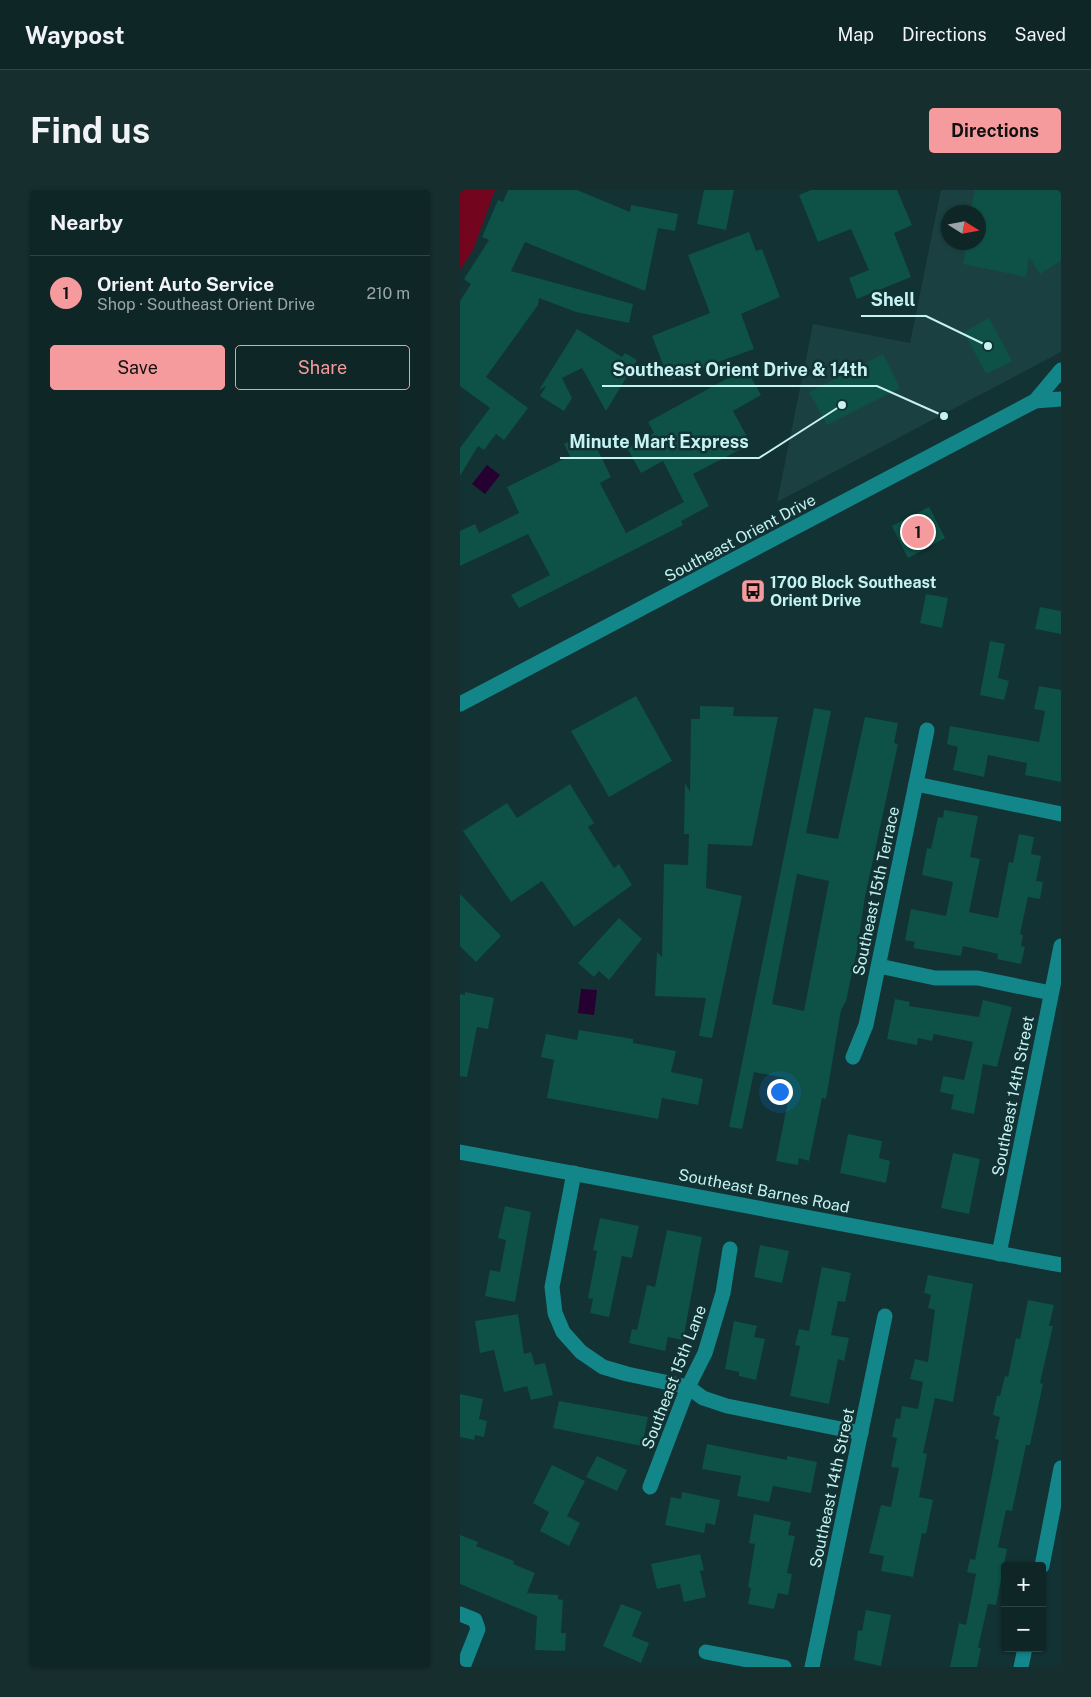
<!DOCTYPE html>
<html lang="en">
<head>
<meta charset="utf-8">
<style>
  body { margin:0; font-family:"Public Sans",sans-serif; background:#172e2e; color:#f1f3f6 }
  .controls { position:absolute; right:15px; bottom:15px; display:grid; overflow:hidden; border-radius:5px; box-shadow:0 1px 4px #0004 }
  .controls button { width:45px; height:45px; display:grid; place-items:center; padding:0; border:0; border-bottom:1px solid #2e4343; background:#0e2626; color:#f1f3f6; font:25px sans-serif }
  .compass { position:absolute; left:481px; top:15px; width:45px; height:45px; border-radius:50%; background:#0e2626; box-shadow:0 1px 4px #0004; rotate:101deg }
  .you { position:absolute; left:319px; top:901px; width:18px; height:18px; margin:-12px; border:4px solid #fff; border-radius:50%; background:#1a73e8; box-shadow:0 0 0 8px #1a73e833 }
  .badge { display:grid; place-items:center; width:32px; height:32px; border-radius:50%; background:#f59b9d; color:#111; font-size:16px; font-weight:700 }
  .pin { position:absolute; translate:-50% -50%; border:2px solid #fff; box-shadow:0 1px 5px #0006 }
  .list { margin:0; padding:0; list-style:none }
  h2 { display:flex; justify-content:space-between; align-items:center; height:65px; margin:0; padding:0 20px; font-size:21px }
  h2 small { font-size:16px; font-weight:400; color:#9ba5a7 }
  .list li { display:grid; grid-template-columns:32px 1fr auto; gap:15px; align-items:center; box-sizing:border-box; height:75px; padding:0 20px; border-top:1px solid #2e4343 }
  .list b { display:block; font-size:19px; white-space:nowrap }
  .list p { margin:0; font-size:16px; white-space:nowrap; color:#9ba5a7 }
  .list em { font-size:16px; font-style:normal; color:#9ba5a7 }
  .actions { display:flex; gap:10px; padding:15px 20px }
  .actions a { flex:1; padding:11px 0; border:1px solid #f59b9d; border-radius:5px; text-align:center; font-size:18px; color:#f59b9d }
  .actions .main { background:#f59b9d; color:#111 }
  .map { position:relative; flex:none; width:601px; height:1477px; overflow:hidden; border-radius:5px }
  header { display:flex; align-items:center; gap:30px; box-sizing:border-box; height:70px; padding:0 25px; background:#0e2626; border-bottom:1px solid #2e4343 }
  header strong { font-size:24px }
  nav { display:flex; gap:28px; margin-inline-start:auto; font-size:18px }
  .intro { display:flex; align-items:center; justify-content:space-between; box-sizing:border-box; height:120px; padding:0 30px }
  h1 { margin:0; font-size:35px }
  .button { padding:12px 22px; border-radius:5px; background:#f59b9d; color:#111; font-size:18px; font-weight:700 }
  main { display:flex; gap:30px; padding:0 30px }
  aside { flex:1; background:#0e2626; border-radius:5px; box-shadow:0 1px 4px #0004 }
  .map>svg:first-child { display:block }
  .built { fill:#1b4041; fill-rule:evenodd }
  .green { fill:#73061e }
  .water { fill:#260030 }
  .building { fill:#0e5146; fill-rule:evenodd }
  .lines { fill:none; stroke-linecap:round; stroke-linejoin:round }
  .minor { stroke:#13868a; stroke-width:15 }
  .tertiary { stroke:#13868a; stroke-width:15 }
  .secondary { stroke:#13868a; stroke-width:15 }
  .labels { text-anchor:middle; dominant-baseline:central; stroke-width:5; stroke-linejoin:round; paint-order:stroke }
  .street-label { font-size:16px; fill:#c5f2f3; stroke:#123233 }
  .poi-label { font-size:16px; font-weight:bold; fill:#c5f2f3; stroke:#123233; text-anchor:start }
  .leader { fill:none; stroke:#c5f2f3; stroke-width:2 }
  .callout-dot { fill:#c5f2f3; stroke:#123233; stroke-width:2 }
  .callout-label { font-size:18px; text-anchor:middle; font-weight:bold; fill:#c5f2f3; stroke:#123233; stroke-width:5; stroke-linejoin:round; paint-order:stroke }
</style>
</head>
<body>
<header>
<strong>Waypost</strong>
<nav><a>Map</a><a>Directions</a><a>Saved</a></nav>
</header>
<div class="intro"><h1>Find us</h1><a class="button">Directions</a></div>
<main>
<aside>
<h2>Nearby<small></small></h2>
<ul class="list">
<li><span class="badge">1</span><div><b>Orient Auto Service</b><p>Shop · Southeast Orient Drive</p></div><em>210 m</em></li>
</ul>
<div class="actions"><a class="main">Save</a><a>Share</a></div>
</aside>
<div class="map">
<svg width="601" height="1477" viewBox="0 0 601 1477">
  <rect width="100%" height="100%" fill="#123233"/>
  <!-- built -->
  <path class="built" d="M481 0H601V162L317 312 353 134 450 153ZM488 22H518V52H488Z"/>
  <!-- green -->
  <polygon class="green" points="0,0 35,0 13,60 0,80"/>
  <!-- water -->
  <g class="water">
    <polygon points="27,275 40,285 25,304 12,294"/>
    <polygon points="121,799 137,800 134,825 118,823"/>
  </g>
  <!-- building -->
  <g class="building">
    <polygon points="48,0 117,0 170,22 171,15 218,24 215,41 198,38 185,101 65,52 51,81 173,114 169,133 116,122 79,108 78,115 26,187 68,218 44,250 36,244 24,260 18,256 0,286 0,258 30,218 0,196 0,111 11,94 4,89 29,50 22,47 38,10 43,12"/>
    <polygon points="244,0 274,0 266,40 237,34"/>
    <polygon points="351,0 437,0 452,35 434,43 451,87 397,109 389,88 409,80 391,39 358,52 339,5"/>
    <polygon points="515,0 601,0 601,71 580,84 569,67 566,87 503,74 507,52 518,52 518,22 510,22"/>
    <polygon points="289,42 296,61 302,59 320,107 281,124 294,159 209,190 192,146 250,123 228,65"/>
    <polygon points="529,128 552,171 526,184 504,142"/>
    <polygon points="117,139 162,167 165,163 177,170 146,221 122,178 102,188 112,208 104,221 80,206 86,196 79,200"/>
    <polygon points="423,164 440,198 367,235 349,202"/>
    <polygon points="286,178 301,205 273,221 291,254 233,284 249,316 221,331 223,335 59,418 51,405 90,385 68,344 0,376 0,341 15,334 19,343 59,323 47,297 110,266 104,254 129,242 151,287 140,293 166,343 224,312 203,271 181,283 167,258 194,243 188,232"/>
    <polygon points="469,317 485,348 448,368 432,336"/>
    <polygon points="466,404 488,408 482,438 460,433"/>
    <polygon points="580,417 601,421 601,444 575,439"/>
    <polygon points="530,451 545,454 538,488 549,491 544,510 520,505"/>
    <polygon points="579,496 601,500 601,592 565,585 567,573 528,565 524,587 493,580 498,557 487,554 490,536 579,552 585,521 574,519"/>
    <polygon points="176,506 212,571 149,607 111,541"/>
    <polygon points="240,516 274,517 273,526 318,527 292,656 248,654 246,698 282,706 252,848 239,846 246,808 195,806 197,762 202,767 204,674 228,675 229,644 224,644 225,593 230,602 231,529 240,529"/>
    <path d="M354 518 371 521 346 643 378 649 405 527 438 533 434 553 438 554 405 707 397 760 386 811 381 820 366 909 362 908 349 971 339 968 338 975 316 971 330 901 322 900 325 888 294 882 282 939 269 937ZM337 684 369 691 344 821 312 814Z"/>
    <polygon points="110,594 134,633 128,637 154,678 159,674 172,695 114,737 82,691 51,712 3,641 47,613 57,628"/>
    <polygon points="484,620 518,626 510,667 520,669 509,722 538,728 549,672 553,673 559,644 574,647 571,664 581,666 576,691 583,692 580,709 568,707 560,744 563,745 561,756 565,757 561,774 537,769 538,764 503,756 501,766 453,758 455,752 445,750 451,719 486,726 493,692 462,685 467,658 471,659 478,627 483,628"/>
    <polygon points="0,704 41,746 16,772 0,756"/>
    <polygon points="159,728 182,749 149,790 139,781 134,787 118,773"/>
    <polygon points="5,802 34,808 28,839 17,837 7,887 0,886 0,804 5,805"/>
    <polygon points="435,809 450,812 449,816 519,827 523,810 552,817 537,877 523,874 514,924 491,919 494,905 480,902 483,886 504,890 513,852 474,844 472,851 458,848 457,855 427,849"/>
    <polygon points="119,840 173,849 173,853 216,861 211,882 243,889 238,915 202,908 198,929 87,908 94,870 81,867 86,844 117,850"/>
    <polygon points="388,944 422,951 419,968 430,971 426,993 380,983"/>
    <polygon points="493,963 520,969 509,1024 481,1018"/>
    <polygon points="45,1016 71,1022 55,1112 25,1106 30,1080 40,1082 46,1050 38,1048"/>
    <polygon points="140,1028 179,1036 172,1068 162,1066 149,1127 130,1123 133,1109 128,1108 137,1061 133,1060"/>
    <polygon points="207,1040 242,1047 223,1150 208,1147 205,1161 169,1153 172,1139 177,1140 187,1095 195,1097"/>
    <polygon points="300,1055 329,1061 322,1093 294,1087"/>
    <polygon points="362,1077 391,1083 385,1112 378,1111 371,1145 389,1148 384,1171 378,1169 369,1214 330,1206 340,1156 335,1155 339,1139 349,1141"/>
    <polygon points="468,1085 513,1094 493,1212 475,1208 463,1263 467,1264 459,1307 473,1310 466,1344 462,1343 453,1387 421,1381 424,1366 409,1363 421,1315 431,1317 439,1278 431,1277 437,1248 432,1247 436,1228 440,1229 442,1216 458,1219 463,1192 450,1189 455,1169 468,1172 475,1120 468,1118 471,1105 464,1103"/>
    <polygon points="568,1110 594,1115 589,1136 593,1136 580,1193 583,1194 570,1255 566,1255 552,1321 546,1320 538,1357 547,1359 536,1415 528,1414 518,1458 521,1458 517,1477 490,1477 499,1433 506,1435 516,1384 507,1382 510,1369 515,1370 539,1250 535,1249 540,1227 533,1225 537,1206 540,1206 545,1186 548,1187 556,1148 560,1149"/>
    <polygon points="58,1124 64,1164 71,1162 75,1175 85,1173 93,1205 71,1210 67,1196 44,1202 34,1160 20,1163 15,1131"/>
    <polygon points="274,1131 297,1136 294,1147 305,1149 296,1190 279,1186 279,1182 265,1179"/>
    <polygon points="0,1204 23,1209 19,1229 27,1231 24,1247 15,1245 14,1250 0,1247"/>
    <polygon points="99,1211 188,1227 182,1256 93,1238"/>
    <polygon points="247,1254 327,1270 327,1266 357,1272 351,1303 313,1296 309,1312 277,1306 281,1286 242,1279"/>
    <polygon points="137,1266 167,1280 157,1301 126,1287"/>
    <polygon points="92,1275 125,1291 107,1326 120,1333 109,1356 80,1341 89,1322 73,1313"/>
    <polygon points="222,1302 260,1310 255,1335 246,1333 244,1343 205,1335 211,1307 221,1309"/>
    <polygon points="294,1324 331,1332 328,1345 335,1346 327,1383 332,1384 328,1405 318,1403 314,1419 288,1414 291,1398 288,1397 295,1354 289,1353"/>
    <polygon points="0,1345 18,1352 16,1356 54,1371 53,1374 75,1383 67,1403 98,1405 98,1409 103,1410 101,1443 106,1443 105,1461 75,1460 77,1426 0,1394"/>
    <polygon points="240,1364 244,1380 240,1381 246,1407 224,1412 220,1394 197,1399 191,1374"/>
    <polygon points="161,1414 182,1422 172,1446 189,1453 181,1473 143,1456"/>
    <polygon points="406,1420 431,1425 421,1476 394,1470 398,1440 402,1441"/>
  </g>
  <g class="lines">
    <!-- minor -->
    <g class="minor">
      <polyline points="456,594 601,624"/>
      <polyline points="419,776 475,788 518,788 591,803"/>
      <polyline points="393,867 406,835 467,540"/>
      <polyline points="114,983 92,1097 95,1123 103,1142 121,1162 143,1177 167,1184 228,1197 243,1208 267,1216 401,1243"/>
      <polyline points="539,1064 601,756"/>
      <polyline points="190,1297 228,1197 245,1163 263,1103 270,1059"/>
      <polyline points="582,1376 601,1278"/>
      <polyline points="0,1424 15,1430 18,1439 3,1477"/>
      <polyline points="246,1462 324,1477"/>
      <polyline points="352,1477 425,1126"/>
      <polyline points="561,1477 565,1458"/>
    </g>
    <!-- tertiary -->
    <polyline class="tertiary" points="0,962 601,1075"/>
    <!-- secondary -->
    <g class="secondary">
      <polyline points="575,211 601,209"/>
      <polyline points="0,514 575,211 601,180"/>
    </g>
  </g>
  <!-- icons -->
  <defs>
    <symbol id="bus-square" viewBox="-11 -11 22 22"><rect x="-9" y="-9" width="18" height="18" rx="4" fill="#f59b9d" stroke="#123233"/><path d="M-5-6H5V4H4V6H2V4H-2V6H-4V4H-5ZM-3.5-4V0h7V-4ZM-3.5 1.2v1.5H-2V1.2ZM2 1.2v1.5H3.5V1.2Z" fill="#111"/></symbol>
  </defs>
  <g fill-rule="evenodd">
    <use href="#bus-square" x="279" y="387" width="28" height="28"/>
  </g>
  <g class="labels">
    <!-- street labels -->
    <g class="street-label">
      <text transform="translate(280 348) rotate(-28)">Southeast Orient Drive</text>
      <text transform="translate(416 701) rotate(-78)">Southeast 15th Terrace</text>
      <text transform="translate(553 906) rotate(-79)">Southeast 14th Street</text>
      <text transform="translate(304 1001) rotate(11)">Southeast Barnes Road</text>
      <text transform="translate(214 1187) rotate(-69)">Southeast 15th Lane</text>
      <text transform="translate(372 1298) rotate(-78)">Southeast 14th Street</text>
    </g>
    <!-- poi labels -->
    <g class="poi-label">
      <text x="310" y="392">1700 Block Southeast<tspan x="310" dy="18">Orient Drive</tspan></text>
    </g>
  </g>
  <!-- callouts -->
  <path class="leader" d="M528 156L466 126H401M484 226L417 196H142M382 215L299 268H100"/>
  <g class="callout-dot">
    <circle cx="528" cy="156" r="5"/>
    <circle cx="484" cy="226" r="5"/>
    <circle cx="382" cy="215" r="5"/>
  </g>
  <g class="callout-label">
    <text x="433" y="116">Shell</text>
    <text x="280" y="186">Southeast Orient Drive &amp; 14th</text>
    <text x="199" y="258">Minute Mart Express</text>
  </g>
</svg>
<div class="controls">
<button>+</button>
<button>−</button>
</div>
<svg class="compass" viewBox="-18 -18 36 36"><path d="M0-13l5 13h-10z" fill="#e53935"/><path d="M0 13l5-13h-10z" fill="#9ba5a7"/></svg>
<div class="you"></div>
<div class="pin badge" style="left:458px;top:342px">1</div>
</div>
</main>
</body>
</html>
